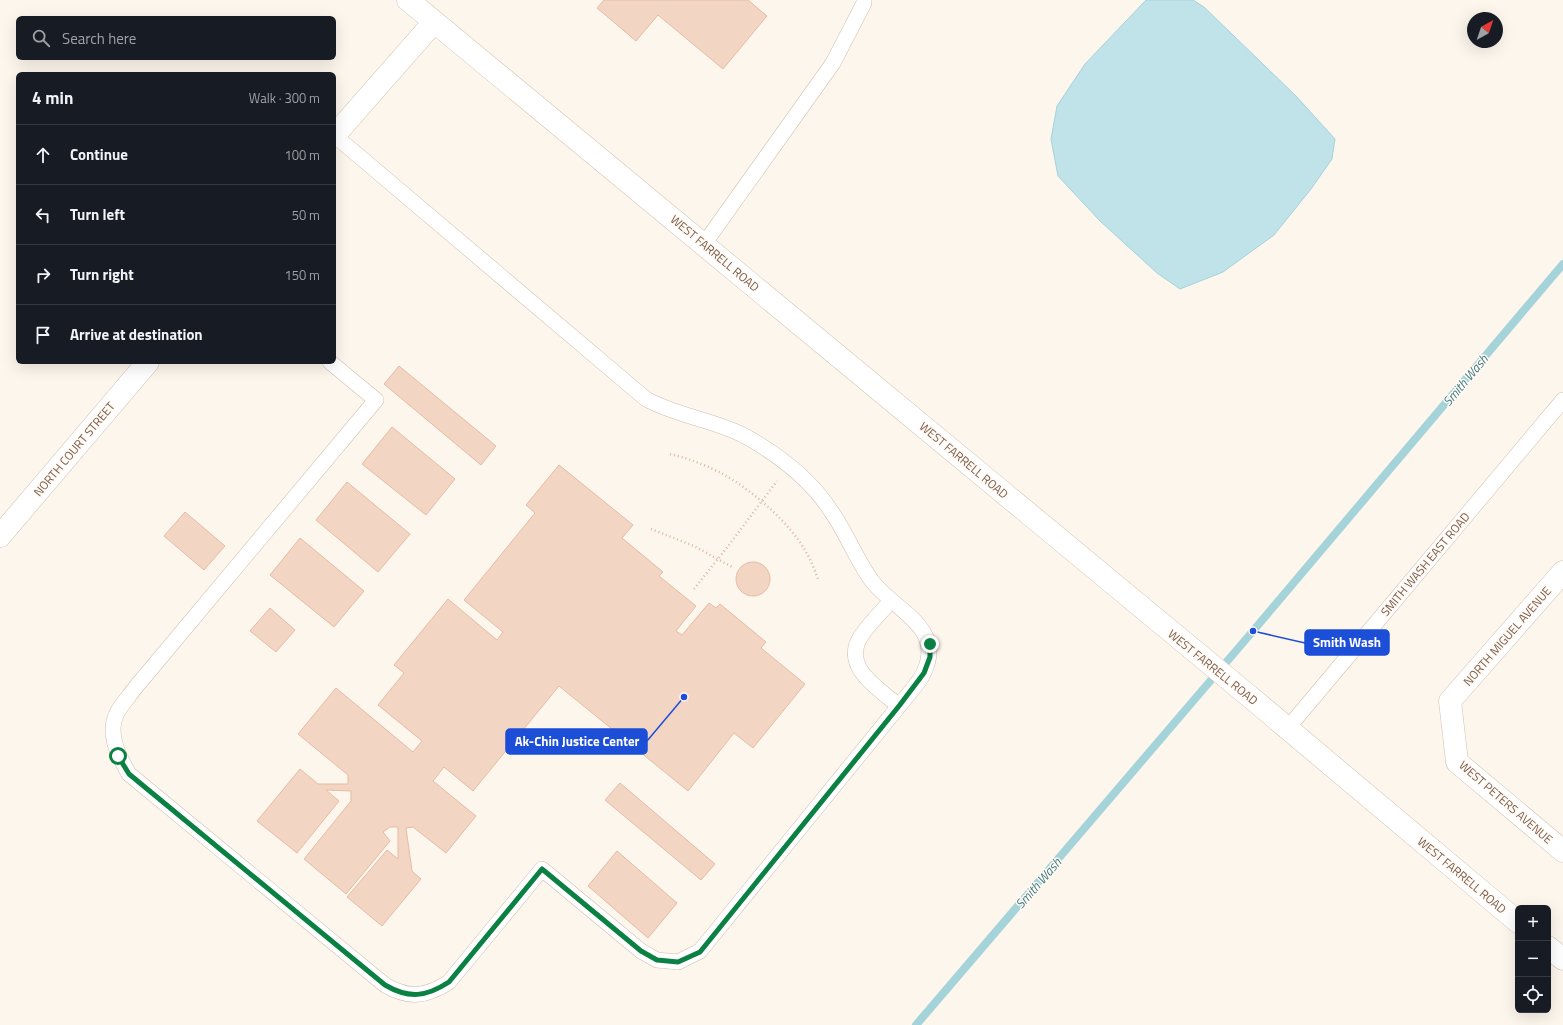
<!DOCTYPE html>
<html lang="en">
<head>
<meta charset="utf-8">
<style>
  body { margin:0; font-family:"Titillium Web",sans-serif; background:#242831; color:#f1f3f6 }
  .controls { position:absolute; right:12px; bottom:12px; display:grid; overflow:hidden; border-radius:6px; box-shadow:0 4px 16px #0002 }
  .controls button { width:36px; height:36px; display:grid; place-items:center; padding:0; border:0; border-bottom:1px solid #363941; background:#171b24; color:#f1f3f6; font:20px sans-serif }
  .compass { position:absolute; left:1467px; top:12px; width:36px; height:36px; border-radius:50%; background:#171b24; box-shadow:0 4px 16px #0002; rotate:40deg }
  .stop { position:absolute; width:12px; height:12px; margin:-9px; border:3px solid #0b8043; border-radius:50%; background:#fff }
  .stop.end { background:#0b8043; border-color:#fff; box-shadow:0 1px 4px #0008 }
  .list { margin:0; padding:0; list-style:none }
  h2 { display:flex; justify-content:space-between; align-items:center; height:52px; margin:0; padding:0 16px; font-size:17px }
  h2 small { font-size:13px; font-weight:400; color:#9ea1a6 }
  .list li { display:grid; grid-template-columns:26px 1fr auto; gap:12px; align-items:center; box-sizing:border-box; height:60px; padding:0 16px; border-top:1px solid #363941 }
  .list b { display:block; font-size:15px; white-space:nowrap }
  .list em { font-size:13px; font-style:normal; color:#9ea1a6 }
  .icon { flex:none; width:22px; height:22px; fill:none; stroke:currentColor; stroke-width:2; stroke-linecap:round; stroke-linejoin:round }
  .map { position:relative; flex:none; width:1563px; height:1025px; overflow:hidden }
  .search { position:absolute; background:#171b24; box-shadow:0 4px 16px #0002; left:16px; top:16px; width:320px; height:44px; display:flex; align-items:center; gap:10px; box-sizing:border-box; padding:0 14px; border-radius:6px; color:#9ea1a6; font-size:15px }
  .panel { position:absolute; background:#171b24; box-shadow:0 4px 16px #0002; left:16px; top:72px; width:320px; height:292px; border-radius:6px }
  .map>svg:first-child { display:block }
  .water { fill:#bfe3e8; stroke:#a5d3da }
  .lines { fill:none; stroke-linecap:round; stroke-linejoin:round }
  .stream { stroke:#a5d3da; stroke-width:8 }
  .building { fill:#f3d5c3; stroke:#e6bba3 }
  .lane-casing { stroke:#d1beb0; stroke-width:16 }
  .street-casing { stroke:#d1beb0; stroke-width:23 }
  .secondary-casing { stroke:#d6c0b0; stroke-width:23 }
  .path { stroke:#d9b8a5; stroke-width:2.5; stroke-dasharray:1 3; stroke-linecap:butt }
  .lane { stroke:#fff; stroke-width:15 }
  .street { stroke:#fff; stroke-width:22 }
  .secondary { stroke:#fff; stroke-width:22 }
  .route { stroke:#0b8043; stroke-width:5 }
  .labels { text-anchor:middle; dominant-baseline:central; stroke-width:3; stroke-linejoin:round; paint-order:stroke }
  .street-label { font-size:12px; fill:#7a5c4d; stroke:#fffaf3 }
  .water-label { font-size:13px; font-style:italic; fill:#437c86; stroke:#fffaf3 }
  .leader { fill:none; stroke:#1d4ed8; stroke-width:1.5 }
  .callout-dot { fill:#1d4ed8; stroke:#fffaf3; stroke-width:1.5 }
  .callout { fill:#1d4ed8; stroke:#1d4ed8; stroke-width:1.5 }
  .callout-label { font-size:13px; text-anchor:middle; font-weight:bold; fill:#fff }
</style>
</head>
<body>
<div class="map">
<svg width="1563" height="1025" viewBox="0 0 1563 1025">
  <rect width="100%" height="100%" fill="#fdf6ec"/>
  <!-- water -->
  <polygon class="water" points="1146,0 1193,0 1204,7 1296,96 1335,139 1332,159 1311,189 1274,235 1223,272 1180,289 1157,273 1100,221 1058,176 1051,139 1057,106 1085,64"/>
  <g class="lines">
    <!-- stream -->
    <polyline class="stream" points="916,1025 1253,631 1563,264"/>
  </g>
  <!-- building -->
  <g class="building">
    <polygon points="604,0 748,0 767,16 723,69 658,15 636,41 597,8"/>
    <polygon points="399,366 496,446 481,465 384,384"/>
    <polygon points="392,427 455,479 426,515 362,464"/>
    <polygon points="559,465 633,525 622,538 663,572 659,576 696,606 676,631 682,635 709,603 716,608 720,604 766,642 761,648 805,684 753,748 734,733 688,791 559,686 473,791 444,767 433,781 476,816 446,853 413,827 406,828 412,871 421,879 382,926 347,897 387,850 398,859 398,827 390,827 383,832 390,841 346,894 304,859 351,801 351,791 326,790 339,801 297,853 257,821 300,769 318,784 348,784 348,775 298,734 336,688 413,752 422,741 378,705 404,673 394,665 448,599 497,640 503,632 464,600 535,513 526,505"/>
    <polygon points="347,482 410,534 378,572 316,520"/>
    <polygon points="185,512 225,546 204,570 164,536"/>
    <polygon points="300,538 364,591 334,627 270,575"/>
    <circle cx="753" cy="579" r="17"/>
    <polygon points="270,608 295,630 276,652 250,631"/>
    <polygon points="620,783 715,864 701,880 605,800"/>
    <polygon points="617,851 677,903 648,938 588,886"/>
  </g>
  <g class="lines">
    <defs>
      <g id="lane">
        <polyline points="704,244 833,63 864,3 864,0"/>
        <path d="M330 362 376 400 135 688C130 695 123 703 118 711 106 732 118 755 129 774L385 985C409 999 426 997 449 982L542 869 641 951 657 960 678 962 700 951 899 706C907 695 919 684 924 672 945 627 895 611 872 581 857 561 846 532 831 511 811 480 777 454 745 436 714 420 677 416 646 399L334 135"/>
        <path d="M891 601C881 612 869 624 861 636 841 667 879 689 899 706"/>
        <polyline points="1287,729 1563,400"/>
      </g>
      <g id="street">
        <polyline points="334,136 434,22"/>
        <polyline points="0,536 148,362"/>
        <polyline points="1563,572 1450,701 1457,762 1563,851"/>
      </g>
      <g id="secondary">
        <polyline points="408,0 1249,696 1518,922"/>
        <polyline points="1548,947 1563,959"/>
      </g>
    </defs>
    <!-- lane casing -->
    <use href="#lane" class="lane-casing"/>
    <!-- street casing -->
    <use href="#street" class="street-casing"/>
    <!-- secondary casing -->
    <use href="#secondary" class="secondary-casing"/>
    <!-- path -->
    <g class="path">
      <path d="M670 454C687 458 703 464 719 472 750 488 791 523 807 554 812 562 815 571 818 579"/>
      <polyline points="651,529 694,546 734,568"/>
      <polyline points="694,589 729,545 777,481"/>
    </g>
    <!-- lane -->
    <use href="#lane" class="lane"/>
    <!-- street -->
    <use href="#street" class="street"/>
    <!-- secondary -->
    <use href="#secondary" class="secondary"/>
  </g>
  <g class="lines">
    <!-- route -->
    <path class="route" d="M118 756 129 774 385 985C409 999 426 997 449 982L542 869 641 951 657 960 678 962 700 952 899 706 924 673 930 657V644"/>
  </g>
  <g class="labels">
    <!-- street labels -->
    <g class="street-label">
      <text transform="translate(715 253) rotate(40)">WEST FARRELL ROAD</text>
      <text transform="translate(74 449) rotate(-50)">NORTH COURT STREET</text>
      <text transform="translate(964 460) rotate(40)">WEST FARRELL ROAD</text>
      <text transform="translate(1425 564) rotate(-50)">SMITH WASH EAST ROAD</text>
      <text transform="translate(1507 636) rotate(-49)">NORTH MIGUEL AVENUE</text>
      <text transform="translate(1213 667) rotate(39)">WEST FARRELL ROAD</text>
      <text transform="translate(1506 802) rotate(41)">WEST PETERS AVENUE</text>
      <text transform="translate(1462 875) rotate(40)">WEST FARRELL ROAD</text>
    </g>
    <!-- water labels -->
    <g class="water-label">
      <text transform="translate(1465 380) rotate(-50)">Smith Wash</text>
      <text transform="translate(1038 883) rotate(-49)">Smith Wash</text>
    </g>
  </g>
  <!-- callouts -->
  <path class="leader" d="M1253 631L1305 643M684 697L647 741"/>
  <g class="callout-dot">
    <circle cx="1253" cy="631" r="4"/>
    <circle cx="684" cy="697" r="4"/>
  </g>
  <g class="callout">
    <rect x="1305" y="630" width="84" height="25" rx="4"/>
    <rect x="506" y="729" width="141" height="25" rx="4"/>
  </g>
  <g class="callout-label">
    <text x="1347" y="647">Smith Wash</text>
    <text x="577" y="746">Ak-Chin Justice Center</text>
  </g>
</svg>
<div class="controls">
<button>+</button>
<button>−</button>
<button><svg class="icon" aria-label="locate" viewBox="0 0 24 24"><circle cx="12" cy="12" r="6"/><path d="M12 2v4M12 18v4M2 12h4M18 12h4"/></svg></button>
</div>
<svg class="compass" viewBox="-18 -18 36 36"><path d="M0-13l5 13h-10z" fill="#e53935"/><path d="M0 13l5-13h-10z" fill="#9ea1a6"/></svg>
<div class="stop" style="left:118px;top:756px"></div>
<div class="stop end" style="left:930px;top:644px"></div>
<div class="search"><svg class="icon" aria-label="search" viewBox="0 0 24 24"><circle cx="10" cy="10" r="6"/><path d="M15 15l6 6"/></svg>Search here</div>
<section class="panel">
<h2>4 min<small>Walk · 300 m</small></h2>
<ul class="list">
<li><svg class="icon" aria-label="ahead" viewBox="0 0 24 24"><path d="M12 20V5M6 11l6-6 6 6"/></svg><div><b>Continue</b></div><em>100 m</em></li>
<li><svg class="icon" aria-label="left" viewBox="0 0 24 24"><path d="M17 20v-9H6M10 6l-5 5 5 5"/></svg><div><b>Turn left</b></div><em>50 m</em></li>
<li><svg class="icon" aria-label="right" viewBox="0 0 24 24"><path d="M7 20v-9h11M14 6l5 5-5 5"/></svg><div><b>Turn right</b></div><em>150 m</em></li>
<li><svg class="icon" aria-label="arrive" viewBox="0 0 24 24"><path d="M6 21V4h12l-3 4 3 4H6"/></svg><div><b>Arrive at destination</b></div></li>
</ul>
</section>
</div>
</body>
</html>
